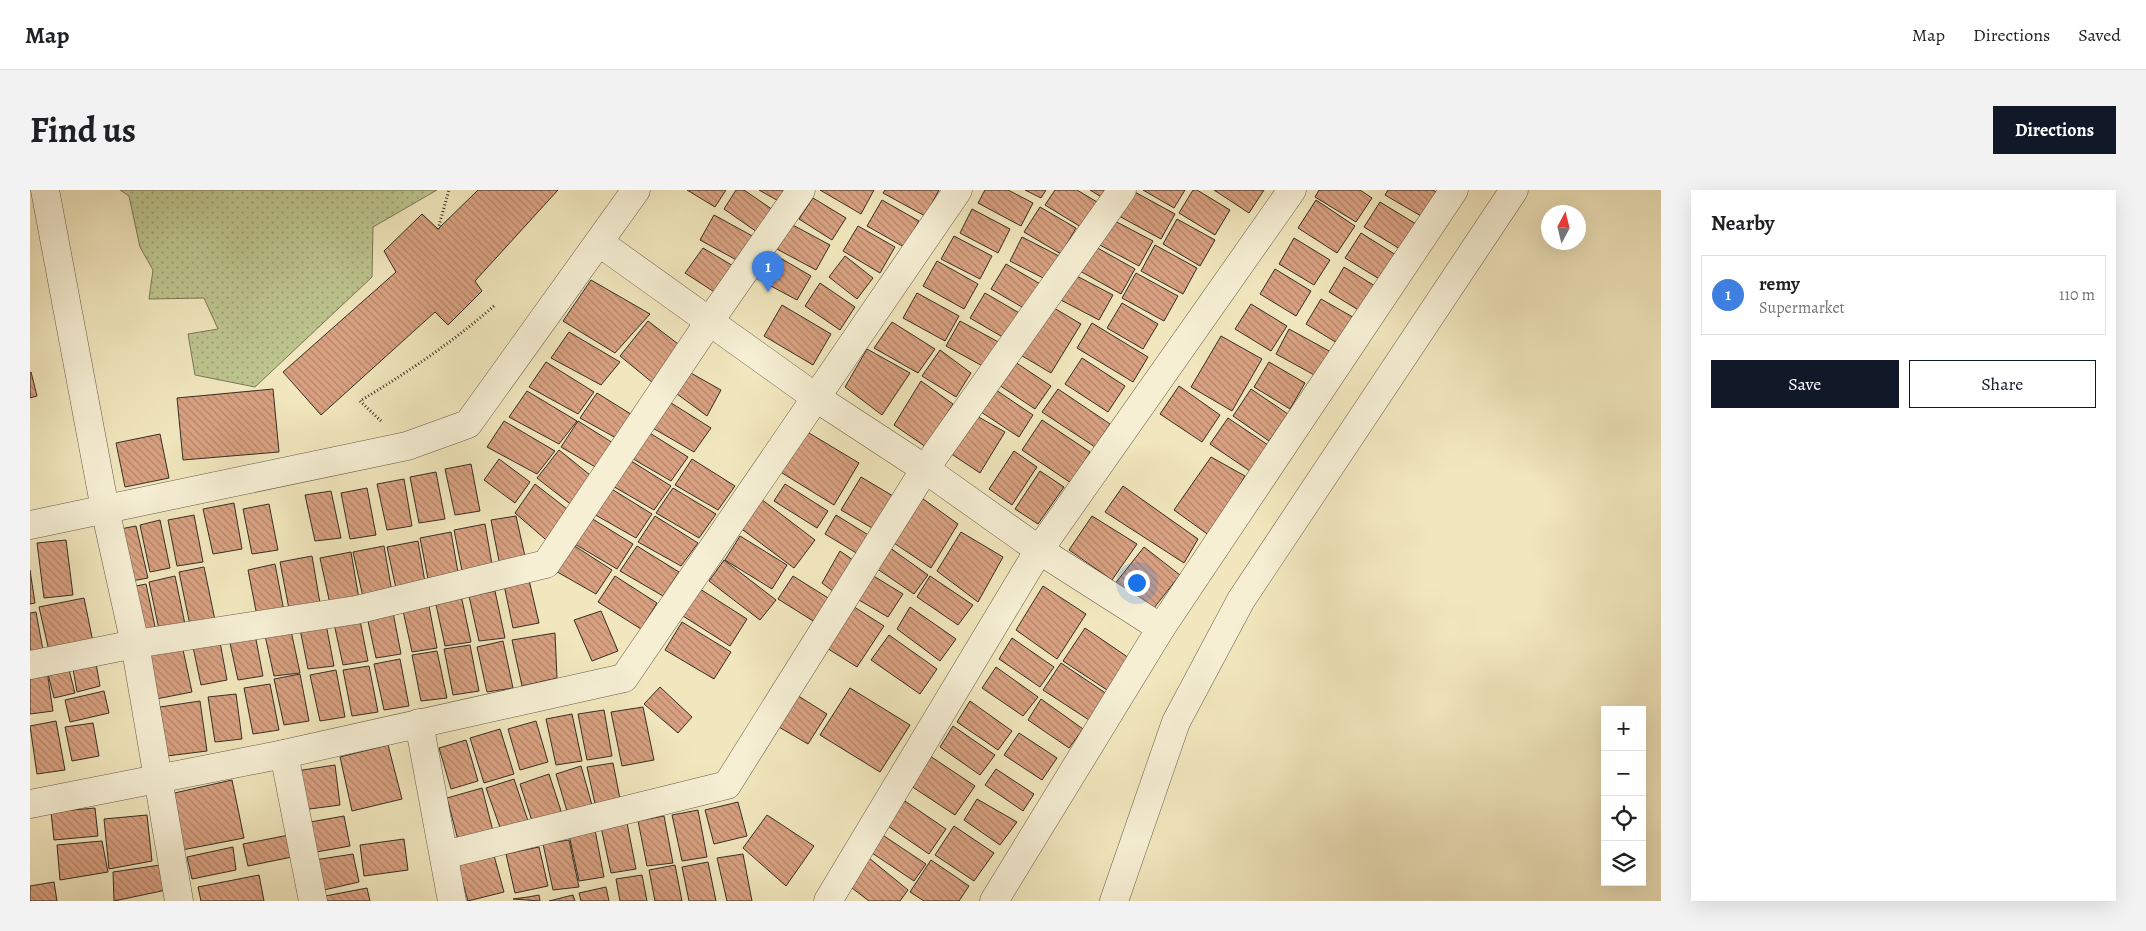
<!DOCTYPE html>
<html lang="en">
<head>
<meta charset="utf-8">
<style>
  body { margin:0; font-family:Alegreya,serif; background:#f2f2f2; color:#202124 }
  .controls { position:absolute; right:15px; bottom:15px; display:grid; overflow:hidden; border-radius:0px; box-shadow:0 5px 20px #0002 }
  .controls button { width:45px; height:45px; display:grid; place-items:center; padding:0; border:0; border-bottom:1px solid #e0e0e0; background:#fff; color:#202124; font:25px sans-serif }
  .compass { position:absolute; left:1511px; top:15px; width:45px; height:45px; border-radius:50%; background:#fff; box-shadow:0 5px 20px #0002; rotate:7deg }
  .you { position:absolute; left:1106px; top:392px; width:18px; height:18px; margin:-12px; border:4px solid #fff; border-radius:50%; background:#1a73e8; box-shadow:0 0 0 8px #1a73e833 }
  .badge { display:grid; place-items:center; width:32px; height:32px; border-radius:50%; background:#111827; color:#fff; font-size:16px; font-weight:700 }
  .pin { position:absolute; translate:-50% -41px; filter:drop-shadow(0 1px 2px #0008) }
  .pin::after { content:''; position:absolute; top:26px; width:18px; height:15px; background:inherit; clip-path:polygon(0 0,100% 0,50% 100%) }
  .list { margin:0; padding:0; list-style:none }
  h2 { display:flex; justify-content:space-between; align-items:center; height:65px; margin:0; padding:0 20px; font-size:21px }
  h2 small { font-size:16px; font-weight:400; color:#757577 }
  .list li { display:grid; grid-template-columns:32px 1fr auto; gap:15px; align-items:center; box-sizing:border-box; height:80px; margin:0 10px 10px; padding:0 10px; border:1px solid #e0e0e0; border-radius:0px }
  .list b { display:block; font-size:19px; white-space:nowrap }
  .list p { margin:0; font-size:16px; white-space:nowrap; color:#757577 }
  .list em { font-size:16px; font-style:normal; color:#757577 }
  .actions { display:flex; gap:10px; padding:15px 20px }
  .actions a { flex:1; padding:11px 0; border:1px solid #111827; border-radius:0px; text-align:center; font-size:18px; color:#111827 }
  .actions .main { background:#111827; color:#fff }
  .icon { flex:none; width:28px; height:28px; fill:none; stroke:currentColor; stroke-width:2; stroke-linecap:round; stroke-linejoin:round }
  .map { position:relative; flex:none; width:1631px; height:711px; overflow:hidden; border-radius:0px }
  header { display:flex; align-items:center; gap:30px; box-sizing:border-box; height:70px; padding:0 25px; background:#fff; border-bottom:1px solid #e0e0e0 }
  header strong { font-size:24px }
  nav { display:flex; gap:28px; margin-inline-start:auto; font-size:18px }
  .intro { display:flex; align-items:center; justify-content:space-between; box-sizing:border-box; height:120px; padding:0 30px }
  h1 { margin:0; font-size:35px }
  .button { padding:12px 22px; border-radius:0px; background:#111827; color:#fff; font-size:18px; font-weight:700 }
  main { display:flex; gap:30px; padding:0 30px }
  aside { flex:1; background:#fff; border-radius:0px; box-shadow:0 5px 20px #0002 }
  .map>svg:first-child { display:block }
  .grass { fill:url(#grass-dots); stroke:#7a7959 }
  .building { fill:url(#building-back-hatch); stroke:#362e24 }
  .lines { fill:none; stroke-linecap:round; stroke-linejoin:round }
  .minor-casing { stroke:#655c4a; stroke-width:29 }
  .path { stroke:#362e24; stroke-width:3; stroke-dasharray:1 2.5; stroke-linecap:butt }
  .minor { stroke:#f6efd4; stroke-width:28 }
</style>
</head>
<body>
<header>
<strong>Map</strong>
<nav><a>Map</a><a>Directions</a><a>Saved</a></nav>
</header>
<div class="intro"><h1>Find us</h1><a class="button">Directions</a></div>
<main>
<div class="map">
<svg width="1631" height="711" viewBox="0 0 1631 711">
  <defs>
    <pattern id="grass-dots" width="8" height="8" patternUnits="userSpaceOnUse" patternTransform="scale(1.25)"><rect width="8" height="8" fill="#bdc48e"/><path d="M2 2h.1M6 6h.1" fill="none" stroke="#9aa074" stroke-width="1.8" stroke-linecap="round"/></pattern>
    <pattern id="building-back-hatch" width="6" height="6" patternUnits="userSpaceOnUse" patternTransform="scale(1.25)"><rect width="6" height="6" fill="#d9a181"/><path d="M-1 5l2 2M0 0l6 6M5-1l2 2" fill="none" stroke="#b18469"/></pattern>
  </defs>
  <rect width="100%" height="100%" fill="#f1e6bd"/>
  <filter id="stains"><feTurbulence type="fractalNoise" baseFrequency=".004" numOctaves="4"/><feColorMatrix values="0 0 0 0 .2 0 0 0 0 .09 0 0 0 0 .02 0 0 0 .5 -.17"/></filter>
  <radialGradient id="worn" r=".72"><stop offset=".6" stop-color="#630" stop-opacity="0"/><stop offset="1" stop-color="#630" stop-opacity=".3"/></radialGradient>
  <!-- grass -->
  <polygon class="grass" points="90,0 407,0 343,37 342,87 225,197 165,185 158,144 188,139 174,108 119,109 123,80 110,57 99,6"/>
  <!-- building -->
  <g class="building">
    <polygon points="448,0 528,0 445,91 452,101 418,135 405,122 291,225 253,182 366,82 354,61 392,24 408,39"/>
    <polygon points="657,0 696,0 685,17"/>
    <polygon points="706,0 714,0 743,20 727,42 694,19"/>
    <polygon points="729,0 760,0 752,13"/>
    <polygon points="790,0 844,0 831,24"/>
    <polygon points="855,0 909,0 895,26 853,3"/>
    <polygon points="955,0 978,0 1003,13 991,36 948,13"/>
    <polygon points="995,0 1016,0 1011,8"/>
    <polygon points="1025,0 1047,0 1067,12 1051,37 1015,15"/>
    <polygon points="1060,0 1077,0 1073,8"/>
    <polygon points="1113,0 1155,0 1144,18"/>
    <polygon points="1163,0 1167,0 1200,20 1185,45 1149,23"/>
    <polygon points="1184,0 1234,0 1219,23"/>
    <polygon points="1289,0 1330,0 1342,8 1326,32 1285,7"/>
    <polygon points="1358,0 1403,0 1406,2 1391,26 1355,5"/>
    <polygon points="1103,1 1145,24 1131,49 1089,26"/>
    <polygon points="783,8 816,28 802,50 769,29"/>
    <polygon points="852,10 889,31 874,57 837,36"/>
    <polygon points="1286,10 1325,36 1307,63 1268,38"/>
    <polygon points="1350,12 1386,34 1370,59 1334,37"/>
    <polygon points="1010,17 1046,38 1031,64 994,42"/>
    <polygon points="942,19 980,39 968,63 930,43"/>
    <polygon points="684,25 726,48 712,73 670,50"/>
    <polygon points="1081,29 1123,51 1109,76 1068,54"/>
    <polygon points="1147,29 1185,50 1170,76 1133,54"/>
    <polygon points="759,33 800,55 786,80 745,58"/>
    <polygon points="828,36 865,57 850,83 813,61"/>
    <polygon points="1331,43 1366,65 1351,90 1315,68"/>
    <polygon points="924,46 962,66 950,89 911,69"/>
    <polygon points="992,47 1031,67 1019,91 980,71"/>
    <polygon points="1264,48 1300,70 1284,95 1249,74"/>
    <polygon points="1125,55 1167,78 1153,104 1111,81"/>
    <polygon points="1064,56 1105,79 1091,104 1050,81"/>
    <polygon points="673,58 710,80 689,105 655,83"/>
    <polygon points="740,62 781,86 767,110 726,88"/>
    <polygon points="815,66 843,88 827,109 799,87"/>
    <polygon points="907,71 948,94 934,119 893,96"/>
    <polygon points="976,74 1012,95 997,120 961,99"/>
    <polygon points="1314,77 1350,99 1335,124 1299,102"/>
    <polygon points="1245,79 1281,101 1266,126 1230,104"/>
    <polygon points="1041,83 1083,105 1069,130 1027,108"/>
    <polygon points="1106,83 1148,106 1134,131 1092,108"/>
    <polygon points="561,90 620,124 585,163 533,131"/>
    <polygon points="790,93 825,117 810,140 775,116"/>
    <polygon points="887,103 929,126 915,151 873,128"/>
    <polygon points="955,103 991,124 976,149 940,128"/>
    <polygon points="1291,109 1328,130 1312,156 1276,134"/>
    <polygon points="1092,113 1128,134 1113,159 1077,138"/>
    <polygon points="1221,114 1257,136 1241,161 1205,139"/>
    <polygon points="752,115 801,144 783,175 734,146"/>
    <polygon points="1019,115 1051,134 1021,183 989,164"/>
    <polygon points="618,131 652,157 623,193 590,166"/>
    <polygon points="930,131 972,154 958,179 916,156"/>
    <polygon points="862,132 905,159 888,183 844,158"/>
    <polygon points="1062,133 1118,167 1103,192 1047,158"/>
    <polygon points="1259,139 1301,162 1288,187 1246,164"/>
    <polygon points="539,142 590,172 571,195 521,168"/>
    <polygon points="1191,146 1232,169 1202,221 1161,197"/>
    <polygon points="837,159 880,183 852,225 815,197"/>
    <polygon points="910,160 941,183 926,207 892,186"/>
    <polygon points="979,168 1021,196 1005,219 963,191"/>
    <polygon points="1052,168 1095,196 1078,222 1035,194"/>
    <polygon points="516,172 564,202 548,224 499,197"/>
    <polygon points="1239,172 1275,193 1260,219 1224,197"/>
    <polygon points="1,182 7,206 0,208 0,183"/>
    <polygon points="659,182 691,200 677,226 643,201"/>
    <polygon points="891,191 923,214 896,257 864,235"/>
    <polygon points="960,196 1003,225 989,247 945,218"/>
    <polygon points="1149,196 1190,225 1172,252 1130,224"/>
    <polygon points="243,199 249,262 153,270 147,208"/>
    <polygon points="1028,199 1080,234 1065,257 1012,222"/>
    <polygon points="1221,199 1258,224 1239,251 1203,226"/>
    <polygon points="497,201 547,231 529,254 479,227"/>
    <polygon points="567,203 612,231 597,254 550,228"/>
    <polygon points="638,211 681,238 664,262 621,237"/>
    <polygon points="945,225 975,242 950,283 920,263"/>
    <polygon points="1198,228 1241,257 1223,283 1180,254"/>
    <polygon points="1012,230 1060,262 1041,293 992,260"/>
    <polygon points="474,231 525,261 507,284 457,257"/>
    <polygon points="548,231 591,258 574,282 531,257"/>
    <polygon points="769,237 829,273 804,315 744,278"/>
    <polygon points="615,240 658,267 641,291 598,266"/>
    <polygon points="130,244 139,288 95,297 86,253"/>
    <polygon points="529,260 570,293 548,320 507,288"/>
    <polygon points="984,261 1007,277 982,315 959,299"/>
    <polygon points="1181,267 1215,286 1180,346 1144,320"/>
    <polygon points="469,269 500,292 485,313 454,290"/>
    <polygon points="598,269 641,296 624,320 581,295"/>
    <polygon points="662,269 705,296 688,320 645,295"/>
    <polygon points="441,274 450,321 425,325 415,279"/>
    <polygon points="1010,281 1034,297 1008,334 985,319"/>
    <polygon points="406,282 415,329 389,333 380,287"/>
    <polygon points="831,287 868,309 849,342 811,320"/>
    <polygon points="374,289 382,336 357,340 347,294"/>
    <polygon points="505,294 546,326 522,355 485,323"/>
    <polygon points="755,294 798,321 787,338 744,311"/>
    <polygon points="1093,296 1168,349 1154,373 1075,322"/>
    <polygon points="337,298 346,345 320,349 311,303"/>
    <polygon points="580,298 622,324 606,348 562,323"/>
    <polygon points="643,298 686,324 669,348 626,323"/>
    <polygon points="301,301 311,348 285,351 275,305"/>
    <polygon points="889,306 928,334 901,378 861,351"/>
    <polygon points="731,309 785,350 764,378 709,337"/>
    <polygon points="204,313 212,359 183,364 173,319"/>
    <polygon points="239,314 248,360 222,364 213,319"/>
    <polygon points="164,325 173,372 147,376 138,330"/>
    <polygon points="806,325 840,346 828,364 795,344"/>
    <polygon points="486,326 496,371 470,376 461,330"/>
    <polygon points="625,326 668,353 651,376 608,352"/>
    <polygon points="1062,326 1107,354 1082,390 1039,360"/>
    <polygon points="561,328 603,354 587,379 543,353"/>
    <polygon points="130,330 140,378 120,382 110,335"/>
    <polygon points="455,334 463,380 433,386 424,340"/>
    <polygon points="106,336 118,388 96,392 85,340"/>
    <polygon points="421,342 429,388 399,394 390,348"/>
    <polygon points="931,342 973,367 948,412 907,381"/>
    <polygon points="710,346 757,375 742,399 695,370"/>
    <polygon points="36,350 43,405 14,408 7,353"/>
    <polygon points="388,351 396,398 367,403 357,357"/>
    <polygon points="540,353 582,380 566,404 522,379"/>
    <polygon points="856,355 898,385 884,404 843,376"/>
    <polygon points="354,356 362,402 333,407 323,362"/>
    <polygon points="607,356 649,382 633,406 590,381"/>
    <polygon points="1114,357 1150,385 1120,423 1084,395"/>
    <polygon points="810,361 833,377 811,407 792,393"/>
    <polygon points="321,362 329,409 300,414 290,368"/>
    <polygon points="282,366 290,413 259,419 250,372"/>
    <polygon points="694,370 746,410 730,430 679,391"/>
    <polygon points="245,374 254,421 227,426 218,380"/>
    <polygon points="174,377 186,435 161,440 149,382"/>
    <polygon points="0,380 5,413 0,414"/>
    <polygon points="837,382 873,404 858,427 822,406"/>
    <polygon points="145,386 156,439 130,444 119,392"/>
    <polygon points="585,386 627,413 611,439 568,412"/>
    <polygon points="763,386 803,411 788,434 748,409"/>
    <polygon points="900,386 943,415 928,435 887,407"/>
    <polygon points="499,390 509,433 483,438 474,395"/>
    <polygon points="116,394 127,446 108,450 96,398"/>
    <polygon points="1013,396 1056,424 1027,469 986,440"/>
    <polygon points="670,399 717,429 700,456 653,426"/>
    <polygon points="465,401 475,448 449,451 439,406"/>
    <polygon points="431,405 441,452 415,456 405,410"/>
    <polygon points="54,408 63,452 19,461 9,417"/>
    <polygon points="398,411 407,458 382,462 372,416"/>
    <polygon points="818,413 854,436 827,477 792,455"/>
    <polygon points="362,417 371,464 346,468 336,422"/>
    <polygon points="880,417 926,449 910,471 867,439"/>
    <polygon points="571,421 588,461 562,471 544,430"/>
    <polygon points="6,422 13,460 0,463 0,423"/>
    <polygon points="329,425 338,471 313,475 303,429"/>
    <polygon points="295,429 304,476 278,479 269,434"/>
    <polygon points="652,432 701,462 684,489 635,460"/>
    <polygon points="260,436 270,483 244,486 234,441"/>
    <polygon points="1055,438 1099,468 1077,500 1033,471"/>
    <polygon points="224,439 233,486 208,490 198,444"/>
    <polygon points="525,443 527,488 492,496 482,450"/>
    <polygon points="859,445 907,479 890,504 841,470"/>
    <polygon points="982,448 1024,477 1010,497 969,469"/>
    <polygon points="473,451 483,498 457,502 447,457"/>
    <polygon points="190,452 197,490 171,495 163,457"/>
    <polygon points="152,455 162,502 121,510 112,463"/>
    <polygon points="440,455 449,501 423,505 414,459"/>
    <polygon points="407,461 417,508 391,511 382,465"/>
    <polygon points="65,468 70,496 47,502 42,473"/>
    <polygon points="370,469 379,516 354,520 344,474"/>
    <polygon points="1031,473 1077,504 1059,530 1013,500"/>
    <polygon points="38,476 45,503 24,508 17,480"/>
    <polygon points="339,476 348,522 322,526 313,480"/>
    <polygon points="966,477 1008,507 993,526 952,498"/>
    <polygon points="306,480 315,527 290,531 280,485"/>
    <polygon points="17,481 23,521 0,524 0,484"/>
    <polygon points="270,484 279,531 254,535 244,489"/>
    <polygon points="240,494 249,540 223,544 214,498"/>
    <polygon points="630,497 662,527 648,543 614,514"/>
    <polygon points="820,498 880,535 850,582 790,545"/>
    <polygon points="74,501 79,523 40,532 35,510"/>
    <polygon points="762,502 797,524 778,554 742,533"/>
    <polygon points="206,504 212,549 185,552 178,507"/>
    <polygon points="1011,509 1053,539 1039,558 998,530"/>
    <polygon points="170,511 177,561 137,566 130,517"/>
    <polygon points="940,511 982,541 968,560 927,532"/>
    <polygon points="613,517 624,570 592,576 581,522"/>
    <polygon points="574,520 582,566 557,570 548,524"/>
    <polygon points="542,524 552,571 526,575 516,529"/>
    <polygon points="26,531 35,580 7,584 0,536"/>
    <polygon points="506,531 518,572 490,580 478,539"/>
    <polygon points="63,533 69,566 42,571 35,537"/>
    <polygon points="923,536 965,565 950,585 910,557"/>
    <polygon points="470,539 484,584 454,593 440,548"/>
    <polygon points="989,543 1027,568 1012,590 974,565"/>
    <polygon points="436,550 448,591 421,599 409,558"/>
    <polygon points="358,555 372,609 322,621 310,567"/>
    <polygon points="900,566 945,596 925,625 881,596"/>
    <polygon points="583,573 592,619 567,623 557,577"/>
    <polygon points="305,575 310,615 272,620 266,581"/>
    <polygon points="551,576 564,622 539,628 526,584"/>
    <polygon points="966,579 1004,604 993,621 955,595"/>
    <polygon points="519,584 532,624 503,634 490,594"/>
    <polygon points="484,589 499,634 472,643 456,598"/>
    <polygon points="202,590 214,648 152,660 140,604"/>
    <polygon points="452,598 464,645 429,654 417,608"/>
    <polygon points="872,609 916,639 899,664 855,634"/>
    <polygon points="947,609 987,632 970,655 934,630"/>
    <polygon points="708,612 717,646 684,654 675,620"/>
    <polygon points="65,618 68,646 24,650 21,622"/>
    <polygon points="668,620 677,667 652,671 642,625"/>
    <polygon points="117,625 122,671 79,679 74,629"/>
    <polygon points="737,625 784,656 756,696 713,658"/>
    <polygon points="314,626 320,656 275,664 269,634"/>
    <polygon points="634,626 643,673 617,676 608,631"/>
    <polygon points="597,633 606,679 581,683 571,637"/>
    <polygon points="924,636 964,663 944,691 905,665"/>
    <polygon points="565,640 574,687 549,691 539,645"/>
    <polygon points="848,642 896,674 884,691 836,659"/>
    <polygon points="259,645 262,667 218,676 213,654"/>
    <polygon points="374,649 378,680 334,686 330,655"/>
    <polygon points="539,650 549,697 523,700 513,654"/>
    <polygon points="72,651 78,682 30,690 27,655"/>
    <polygon points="203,657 206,680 162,689 157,667"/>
    <polygon points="509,657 518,696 485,703 476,664"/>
    <polygon points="463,662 474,702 438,711 427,672"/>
    <polygon points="323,664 329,692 285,702 278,671"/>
    <polygon points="713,664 722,711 697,711 687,668"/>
    <polygon points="839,668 878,700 870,711 839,711 818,695"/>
    <polygon points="901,670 939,696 929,711 894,711 880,702"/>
    <polygon points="678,672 686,711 659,711 652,677"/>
    <polygon points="137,674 141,699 84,711 83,682"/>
    <polygon points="645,675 652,711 625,711 619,680"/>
    <polygon points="229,685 234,711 171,711 168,697"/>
    <polygon points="612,685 617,711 590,711 586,689"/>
    <polygon points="24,692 27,711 0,711 0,696"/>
    <polygon points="576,697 579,711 551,711 549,703"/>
    <polygon points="337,698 340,711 291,711 290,707"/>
    <polygon points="509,705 510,711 483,709 498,707"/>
    <polygon points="543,705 545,711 519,711"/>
  </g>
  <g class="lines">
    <defs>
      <g id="minor">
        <polyline points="15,0 75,319 105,454 149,711"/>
        <polyline points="570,53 785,207 895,279 1009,360 1131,438"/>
        <polyline points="0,335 377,256 438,234 606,0"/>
        <polyline points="0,475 105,454 326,420 516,374 679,132 771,0"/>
        <polyline points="389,533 422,711"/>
        <polyline points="254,564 283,711"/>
        <polyline points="0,614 254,564 594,488 928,0"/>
        <polyline points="414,665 697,595 895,279 1092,0"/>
        <polyline points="798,711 1009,360 1262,0"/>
        <polyline points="964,711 1131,438 1424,0"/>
        <polyline points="1084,711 1146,532 1211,410 1484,0"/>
      </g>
    </defs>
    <!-- minor casing -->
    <use href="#minor" class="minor-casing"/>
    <!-- path -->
    <g class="path">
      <polyline points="408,39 419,0"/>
      <path d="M351 231 330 211C378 182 423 152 465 115"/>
    </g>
    <!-- minor -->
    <use href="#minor" class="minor"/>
  </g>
  <rect width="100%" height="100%" filter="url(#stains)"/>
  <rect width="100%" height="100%" fill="url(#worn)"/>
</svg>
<div class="controls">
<button>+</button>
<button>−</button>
<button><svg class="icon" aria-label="locate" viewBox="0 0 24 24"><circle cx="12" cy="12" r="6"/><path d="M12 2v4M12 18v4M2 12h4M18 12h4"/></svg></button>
<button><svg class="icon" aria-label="layers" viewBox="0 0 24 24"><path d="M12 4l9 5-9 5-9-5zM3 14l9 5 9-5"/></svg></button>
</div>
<svg class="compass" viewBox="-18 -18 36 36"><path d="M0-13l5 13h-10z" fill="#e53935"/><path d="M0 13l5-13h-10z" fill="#757577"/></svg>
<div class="you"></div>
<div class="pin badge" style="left:738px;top:102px;background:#3f7fe0">1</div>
</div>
<aside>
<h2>Nearby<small></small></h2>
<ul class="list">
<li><span class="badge" style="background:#3f7fe0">1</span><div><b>remy</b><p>Supermarket</p></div><em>110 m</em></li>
</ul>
<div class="actions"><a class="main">Save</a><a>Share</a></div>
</aside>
</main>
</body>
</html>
